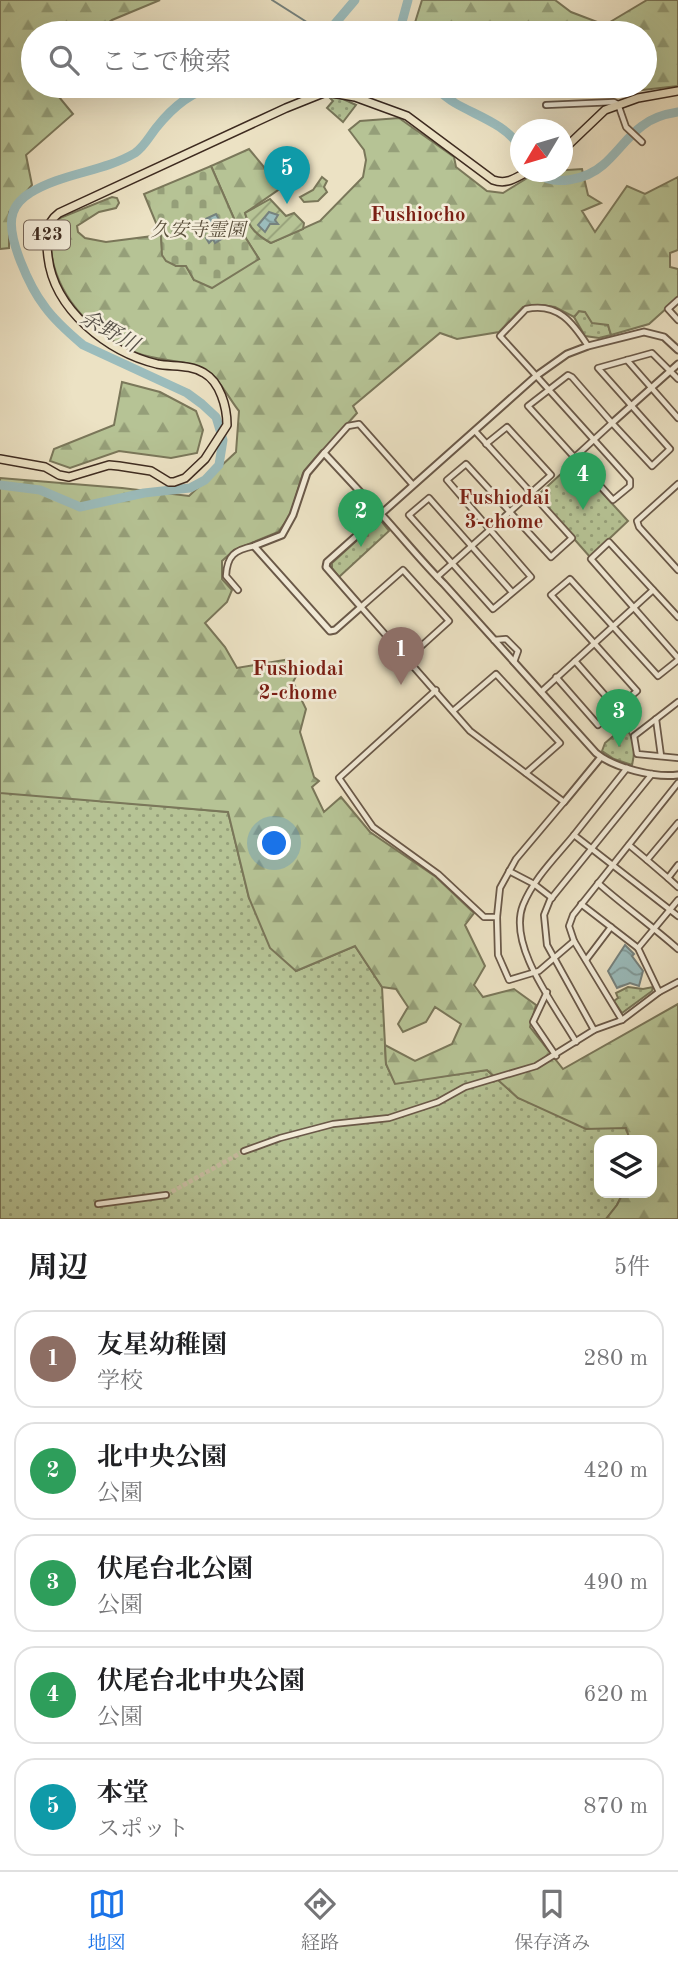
<!DOCTYPE html>
<html lang="ja">
<head>
<meta charset="utf-8">
<style>
  body { margin:0; font-family:"Old Standard TT","Noto Serif JP",serif; background:#f6f6f6; color:#202124 }
  .controls { position:absolute; right:21px; bottom:21px; display:grid; overflow:hidden; border-radius:14px; box-shadow:0 7px 28px #0002 }
  .controls button { width:63px; height:63px; display:grid; place-items:center; padding:0; border:0; border-bottom:2px solid #e0e0e0; background:#fff; color:#202124; font:35px sans-serif }
  .compass { position:absolute; left:510px; top:119px; width:63px; height:63px; border-radius:50%; background:#fff; box-shadow:0 7px 28px #0002; rotate:232deg }
  .you { position:absolute; left:275px; top:844px; width:24px; height:24px; margin:-18px; border:5px solid #fff; border-radius:50%; background:#1a73e8; box-shadow:0 0 0 10px #1a73e833 }
  .badge { display:grid; place-items:center; width:46px; height:46px; border-radius:50%; background:#1a73e8; color:#fff; font-size:23px; font-weight:700 }
  .pin { position:absolute; translate:-50% -58px; filter:drop-shadow(0 2px 4px #0008) }
  .pin::after { content:''; position:absolute; top:37px; width:24px; height:21px; background:inherit; clip-path:polygon(0 0,100% 0,50% 100%) }
  .list { margin:0; padding:0; list-style:none }
  h2 { display:flex; justify-content:space-between; align-items:center; height:91px; margin:0; padding:0 28px; font-size:30px }
  h2 small { font-size:23px; font-weight:400; color:#757577 }
  .list li { display:grid; grid-template-columns:46px 1fr auto; gap:21px; align-items:center; box-sizing:border-box; height:98px; margin:0 14px 14px; padding:0 14px; border:2px solid #e0e0e0; border-radius:21px }
  .list b { display:block; font-size:26px; white-space:nowrap }
  .list p { margin:0; font-size:23px; white-space:nowrap; color:#757577 }
  .list em { font-size:23px; font-style:normal; color:#757577 }
  .icon { flex:none; width:38px; height:38px; fill:none; stroke:currentColor; stroke-width:2; stroke-linecap:round; stroke-linejoin:round }
  .map { position:relative; flex:none; width:678px; height:1219px; overflow:hidden }
  .search { position:absolute; background:#fff; box-shadow:0 7px 28px #0002; left:21px; right:21px; top:21px; height:77px; display:flex; align-items:center; gap:18px; box-sizing:border-box; padding:0 24px; border-radius:38px; color:#757577; font-size:26px }
  .sheet { height:651px; background:#fff }
  nav { display:flex; justify-content:space-around; align-items:center; box-sizing:border-box; height:98px; border-top:2px solid #e0e0e0; background:#fff; font-size:19px; color:#757577 }
  nav a { display:grid; justify-items:center; gap:4px }
  nav .on { color:#1a73e8 }
  .map>svg:first-child { display:block }
  .grass { fill:url(#grass-dots); stroke:#7a775a; stroke-width:2 }
  .forest { fill:url(#forest-firs); stroke:#7a775a; stroke-width:2 }
  .cemetery { fill:url(#cemetery-stones); stroke:#7a775a; stroke-width:2 }
  .garden { fill:url(#garden-furrows); stroke:#7a775a; stroke-width:2 }
  .water { fill:url(#water-waves); stroke:#76827e; stroke-width:2 }
  .lines { fill:none; stroke-linecap:round; stroke-linejoin:round }
  .stream { stroke:#76827e; stroke-width:2 }
  .river { stroke:#9bbcbc; stroke-width:9 }
  .minor-tunnel { stroke:#c9bda3; stroke-width:4.5; stroke-dasharray:4.5 2; stroke-linecap:butt }
  .minor-casing { stroke:#6a5949; stroke-width:8 }
  .tertiary-casing { stroke:#6a5949; stroke-width:9 }
  .trunk-casing { stroke:#3e2b20; stroke-width:10 }
  .minor { stroke:#f3ecd9; stroke-width:4.5 }
  .tertiary { stroke:#f3ecd9; stroke-width:5 }
  .trunk { stroke:#ece2c4; stroke-width:7 }
  .labels { text-anchor:middle; dominant-baseline:central; stroke-width:5; stroke-linejoin:round; paint-order:stroke }
  .shield { fill:#f3ecd9; stroke:#746558; stroke-width:2 }
  .shield-label { font-size:18px; font-weight:bold; fill:#3e2b20 }
  .park-label { font-size:19px; font-style:italic; fill:#5c513d; stroke:#f3ecd9 }
  .neighbourhood-label { font-size:21px; font-weight:bold; fill:#7a1f14; stroke:#f3ecd9 }
  .water-label { font-size:21px; font-style:italic; fill:#554f47; stroke:#f3ecd9 }
</style>
</head>
<body>
<div class="map">
<svg width="678" height="1219" viewBox="0 0 678 1219">
  <defs>
    <pattern id="grass-dots" width="8" height="8" patternUnits="userSpaceOnUse" patternTransform="scale(1.75)"><rect width="8" height="8" fill="#b6c395"/><path d="M2 2h.1M6 6h.1" fill="none" stroke="#959f79" stroke-width="1.8" stroke-linecap="round"/></pattern>
    <pattern id="forest-firs" width="22" height="20" patternUnits="userSpaceOnUse" patternTransform="scale(1.75)"><rect width="22" height="20" fill="#b6c395"/><path d="M5 1l3.5 6h-7zM16 11l3.5 6h-7z" fill="#959f79"/></pattern>
    <pattern id="cemetery-stones" width="16" height="16" patternUnits="userSpaceOnUse" patternTransform="scale(1.75)"><rect width="16" height="16" fill="#b6c395"/><path d="M2 7V4a2 2 0 0 1 4 0v3zM10 15v-3a2 2 0 0 1 4 0v3z" fill="#959f79"/></pattern>
    <pattern id="garden-furrows" width="10" height="10" patternUnits="userSpaceOnUse" patternTransform="scale(1.75)"><rect width="10" height="10" fill="#b6c395"/><path d="M-1 1l2-2M0 10L10 0M9 11l2-2" fill="none" stroke="#959f79"/></pattern>
    <pattern id="water-waves" width="16" height="10" patternUnits="userSpaceOnUse" patternTransform="scale(1.75)"><rect width="16" height="10" fill="#9bbcbc"/><path d="M0 5q4-4 8 0t8 0" fill="none" stroke="#809998"/></pattern>
  </defs>
  <rect width="100%" height="100%" fill="#ece2c4"/>
  <filter id="stains"><feTurbulence type="fractalNoise" baseFrequency=".00286" numOctaves="4"/><feColorMatrix values="0 0 0 0 .2 0 0 0 0 .09 0 0 0 0 .02 0 0 0 .5 -.17"/></filter>
  <radialGradient id="worn" r=".72"><stop offset=".6" stop-color="#630" stop-opacity="0"/><stop offset="1" stop-color="#630" stop-opacity=".3"/></radialGradient>
  <!-- grass -->
  <g class="grass">
    <polygon points="329,97 341,98 356,105 343,122 327,108 333,101"/>
    <polygon points="579,311 585,312 608,325 611,335 599,338 585,336 574,317"/>
    <polygon points="574,462 628,521 590,557 538,498 539,494"/>
    <polygon points="377,522 382,522 389,531 339,577 332,568 332,563"/>
    <path d="M625 726C634 739 636 750 632 765L614 759 602 751 605 743Z"/>
    <polygon points="0,792 228,812 249,898 296,971 355,946 382,987 386,1064 395,1083 487,1070 518,1098 626,1128 630,1140 599,1140 599,1193 623,1193 617,1205 606,1219 0,1219"/>
    <polygon points="628,987 643,989 653,987 652,991 622,1013 614,1001 618,998 616,993"/>
  </g>
  <!-- forest -->
  <g class="forest">
    <polygon points="0,0 160,0 112,20 94,33 33,33 33,86 50,86 73,114 26,155 32,185 9,212 9,248 0,249"/>
    <polygon points="422,0 555,0 571,12 605,25 647,0 678,0 678,86 634,91 631,86 645,86 645,33 565,33 557,30 553,33 427,33 413,29"/>
    <path d="M399 118 454 157 456 167 487 191 503 193 537 172 582 169 588 195 601 203 582 211 595 232 627 186 645 194 678 177V250L670 253V267L678 269V298L649 324 611 335 608 325 592 323 585 312 579 311 574 317 555 307 541 305 523 307 499 332 457 339 440 333 353 406 357 413 303 473 290 516 278 532 234 550 222 561V579L232 590 227 602 205 623 225 647 237 668 290 659 299 671 293 682 306 709 300 732 314 777 319 781 312 787 324 812 341 797 370 832 436 877 474 913 465 925 485 966 474 985 483 997 514 989 536 1005 530 1027 563 1069 678 1004V1219H606L617 1205 623 1193H652V1140H630L626 1128 586 1129 518 1098 487 1070 395 1084 386 1064 385 1045 415 1061 452 1044 461 1024 435 1007 426 1022 403 1032 398 1024 408 1007 396 989 382 987 355 946 296 971 270 948 249 898 228 812 0 793V478L122 488 189 496 236 452 239 411C229 399 219 377 205 370 186 359 159 362 137 353 96 337 60 301 52 257 50 245 49 231 55 220L112 197 117 198 119 203 116 208 99 212 77 226 78 232 85 238 106 242 161 235 162 249 176 266H186L194 280 259 259 235 221 211 166 249 149 264 167 269 178 280 184 281 188 245 213C249 228 258 236 271 243L320 221 363 177 366 160 364 150 349 130 360 121Z"/>
    <polygon points="322,177 327,181 324,187 327,192 318,201 304,202 300,197 313,190"/>
    <polygon points="122,382 160,392 196,411 203,430 197,453 171,458 119,451 70,468 50,461 54,449 114,425"/>
  </g>
  <!-- cemetery -->
  <polygon class="cemetery" points="211,166 235,221 259,259 212,288 194,280 186,266 176,266 166,261 162,255 161,235 144,194"/>
  <!-- garden -->
  <path class="garden" d="M270 199 286 216 294 213 304 223 303 229 271 243C258 236 249 228 245 213Z"/>
  <!-- water -->
  <g class="water">
    <polygon points="269,212 278,215 275,220 278,224 270,224 265,232 258,225"/>
    <polygon points="216,214 221,223 213,229 216,232 223,228 228,235 215,243 213,239 209,243 206,238 213,233 210,229 204,233 199,222"/>
    <polygon points="625,945 634,954 632,956 643,971 639,986 630,983 617,988 608,971"/>
  </g>
  <g class="lines">
    <!-- stream -->
    <polyline class="stream" points="272,0 324,33"/>
    <!-- river -->
    <g class="river">
      <polyline points="327,33 355,0"/>
      <polyline points="399,33 408,0"/>
      <path d="M433 86C440 92 447 98 455 103 477 116 505 124 520 147"/>
      <path d="M537 172C553 188 587 179 603 165 617 153 627 137 642 126 653 117 665 114 678 112"/>
      <path d="M0 485 40 490 80 507 144 493 190 488 205 480 219 465 223 440 216 417 202 404 187 393 83 345C70 334 55 321 45 307 31 289 5 236 13 213 15 205 23 197 30 193 62 173 103 172 135 153 144 147 149 137 156 128 171 109 191 91 216 86"/>
    </g>
    <!-- minor-tunnel -->
    <polyline class="minor-tunnel" points="166,1195 244,1151"/>
    <defs>
      <g id="minor">
        <polyline points="546,105 614,102 618,104 626,127 642,142"/>
        <polyline points="678,300 668,309 678,320"/>
        <polyline points="627,360 678,418"/>
        <polyline points="612,423 652,466 670,449 598,368 652,353 678,379"/>
        <polyline points="475,431 572,538 551,557 466,464 447,480 531,577 493,609 409,515 429,498 512,592"/>
        <polyline points="324,453 348,426 359,424 413,485"/>
        <path d="M575 457 612 423 572 377 568 375 528 406 613 500 630 486V480C587 432 544 384 500 336L526 309C558 302 573 323 588 346"/>
        <polyline points="678,484 637,521 639,527 678,570"/>
        <polyline points="437,577 551,475 507,427 486,444"/>
        <path d="M238 590 226 576C227 555 235 550 254 546"/>
        <polyline points="678,617 609,542 591,559 678,658"/>
        <polyline points="494,640 506,639 518,651 514,662"/>
        <polyline points="407,659 449,621 403,570 361,607 470,731 564,802 516,859 500,888 497,917 498,955 509,980 539,971 574,941"/>
        <polyline points="575,661 617,709"/>
        <polyline points="556,677 598,725 637,691 551,595 570,579 658,676 678,660"/>
        <polyline points="436,690 339,778 373,827 438,874 484,917 497,917"/>
        <polyline points="541,692 653,590"/>
        <polyline points="678,702 634,736 637,754 678,758"/>
        <polyline points="453,711 496,674 560,743 526,773"/>
        <polyline points="656,719 661,756"/>
        <polyline points="627,768 574,835 678,916"/>
        <polyline points="678,823 647,860 668,878 678,865"/>
        <path d="M574 835C556 857 534 878 523 905 507 946 556 1007 576 1042"/>
        <polyline points="629,845 647,860"/>
        <polyline points="509,871 534,884 552,898"/>
        <polyline points="668,878 678,887"/>
        <path d="M598 883C624 906 652 926 678 949"/>
        <polyline points="581,904 638,948"/>
        <polyline points="586,960 611,927"/>
        <polyline points="547,992 533,1022 556,1056"/>
        <polyline points="659,992 638,948 678,900"/>
        <polyline points="622,1020 574,941 569,926 573,915 678,783"/>
        <polyline points="594,1030 547,945 544,915 550,900 652,774"/>
        <polyline points="244,1151 280,1138 333,1124 389,1118 438,1102 465,1087 536,1066 594,1030 622,1020 659,992 678,982"/>
        <polyline points="98,1204 166,1195"/>
      </g>
      <g id="tertiary">
        <path d="M678 350 664 337 644 332 588 346 567 354 536 376 327 562 326 567 361 607 335 630 330 631 254 546 282 535 293 515 307 473 324 453 376 509 381 514C402 537 422 562 444 584L596 753C614 768 655 778 678 775"/>
        <polyline points="612,423 678,364"/>
        <polyline points="564,802 601,757"/>
      </g>
      <g id="trunk">
        <polyline points="562,151 605,110 638,98 678,91"/>
        <path d="M0 459 45 467 59 475 69 477 109 465 119 466 151 471 169 482H174L185 478 205 459 227 425C227 407 220 382 204 373 190 364 172 367 157 364 108 352 54 310 48 257 46 240 44 224 59 213L286 108 326 92 355 97 407 116 493 180C507 185 515 178 527 172"/>
      </g>
    </defs>
    <!-- minor casing -->
    <use href="#minor" class="minor-casing"/>
    <!-- tertiary casing -->
    <use href="#tertiary" class="tertiary-casing"/>
    <!-- trunk casing -->
    <use href="#trunk" class="trunk-casing"/>
    <!-- minor -->
    <use href="#minor" class="minor"/>
    <!-- tertiary -->
    <use href="#tertiary" class="tertiary"/>
    <!-- trunk -->
    <use href="#trunk" class="trunk"/>
  </g>
  <g class="labels">
    <!-- shield labels -->
    <rect class="shield" x="24" y="220.5" width="46" height="29" rx="5"/>
    <g class="shield-label">
      <text x="47" y="235">423</text>
    </g>
    <!-- park labels -->
    <g class="park-label">
      <text x="198" y="231">久安寺霊園</text>
    </g>
    <!-- neighbourhood labels -->
    <g class="neighbourhood-label">
      <text x="418" y="215">Fushiocho</text>
      <text x="504" y="498">Fushiodai<tspan x="504" dy="24">3-chome</tspan></text>
      <text x="298" y="669">Fushiodai<tspan x="298" dy="24">2-chome</tspan></text>
    </g>
    <!-- water labels -->
    <g class="water-label">
      <text transform="translate(109 332) rotate(29)">余野川</text>
    </g>
  </g>
  <rect width="100%" height="100%" filter="url(#stains)"/>
  <rect width="100%" height="100%" fill="url(#worn)"/>
</svg>
<div class="controls">
<button><svg class="icon" aria-label="layers" viewBox="0 0 24 24"><path d="M12 4l9 5-9 5-9-5zM3 14l9 5 9-5"/></svg></button>
</div>
<svg class="compass" viewBox="-18 -18 36 36"><path d="M0-13l5 13h-10z" fill="#e53935"/><path d="M0 13l5-13h-10z" fill="#757577"/></svg>
<div class="you"></div>
<div class="pin badge" style="left:401px;top:685px;background:#8d6e63">1</div>
<div class="pin badge" style="left:361px;top:547px;background:#2e9e5b">2</div>
<div class="pin badge" style="left:619px;top:747px;background:#2e9e5b">3</div>
<div class="pin badge" style="left:583px;top:510px;background:#2e9e5b">4</div>
<div class="pin badge" style="left:287px;top:204px;background:#0f9aa8">5</div>
<div class="search"><svg class="icon" aria-label="search" viewBox="0 0 24 24"><circle cx="10" cy="10" r="6"/><path d="M15 15l6 6"/></svg>ここで検索</div>
</div>
<section class="sheet">
<h2>周辺<small>5件</small></h2>
<ul class="list">
<li><span class="badge" style="background:#8d6e63">1</span><div><b>友星幼稚園</b><p>学校</p></div><em>280 m</em></li>
<li><span class="badge" style="background:#2e9e5b">2</span><div><b>北中央公園</b><p>公園</p></div><em>420 m</em></li>
<li><span class="badge" style="background:#2e9e5b">3</span><div><b>伏尾台北公園</b><p>公園</p></div><em>490 m</em></li>
<li><span class="badge" style="background:#2e9e5b">4</span><div><b>伏尾台北中央公園</b><p>公園</p></div><em>620 m</em></li>
<li><span class="badge" style="background:#0f9aa8">5</span><div><b>本堂</b><p>スポット</p></div><em>870 m</em></li>
</ul>
</section>
<nav>
<a class="on"><svg class="icon" aria-label="map" viewBox="0 0 24 24"><path d="M3 6l6-2 6 2 6-2v14l-6 2-6-2-6 2zM9 4v14M15 6v14"/></svg>地図</a>
<a><svg class="icon" aria-label="directions" viewBox="0 0 24 24"><path d="M12 3l9 9-9 9-9-9zM9 14v-3h6M13 9l2 2-2 2"/></svg>経路</a>
<a><svg class="icon" aria-label="saved" viewBox="0 0 24 24"><path d="M7 4h10v16l-5-4-5 4z"/></svg>保存済み</a>
</nav>
</body>
</html>
